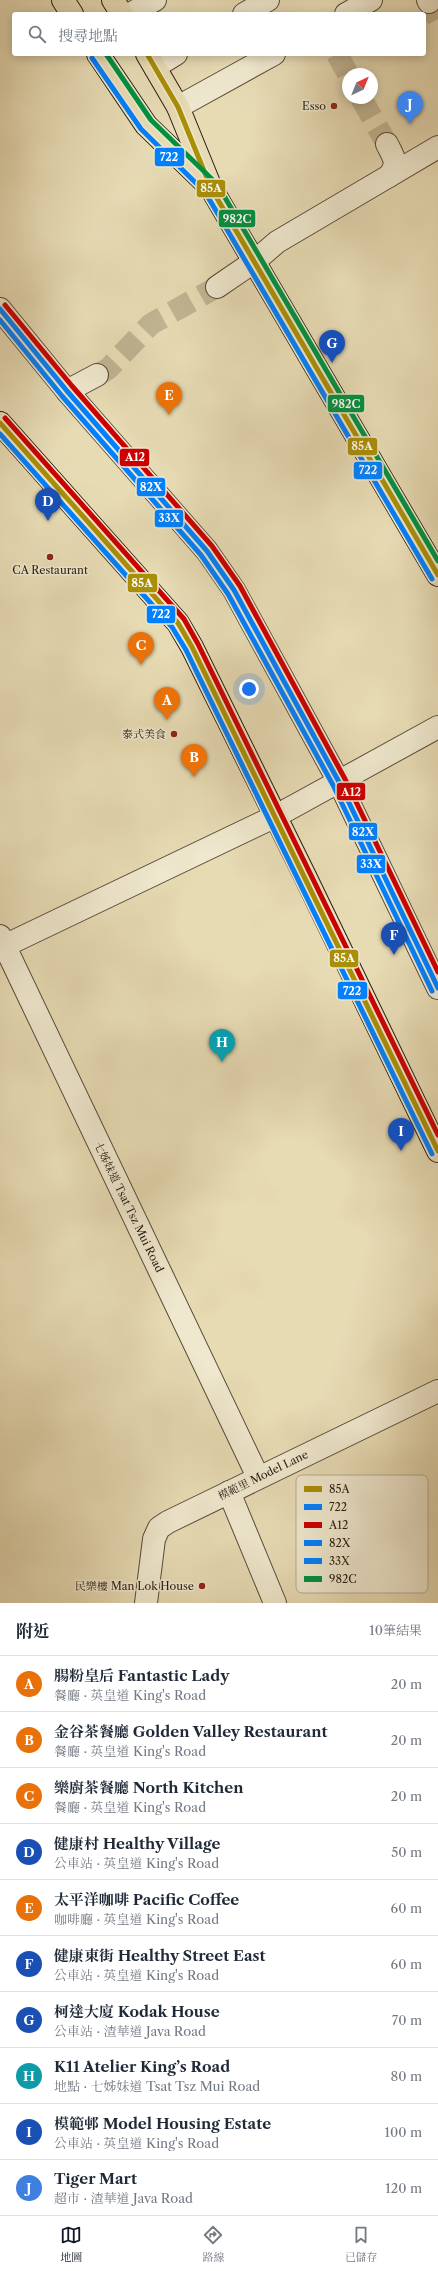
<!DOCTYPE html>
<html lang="zh-TW">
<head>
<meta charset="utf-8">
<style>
  body { margin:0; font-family:"Libre Caslon Text","Noto Serif TC",serif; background:#f2f2f3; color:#1f2937 }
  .compass { position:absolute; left:342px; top:68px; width:36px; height:36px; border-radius:50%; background:#fff; box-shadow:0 2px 10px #0003; rotate:43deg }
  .you { position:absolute; left:249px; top:689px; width:14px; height:14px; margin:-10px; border:3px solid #fff; border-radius:50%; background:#1a73e8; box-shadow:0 0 0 6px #1a73e833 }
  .badge { display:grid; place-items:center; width:26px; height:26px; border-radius:50%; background:#111827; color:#fff; font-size:13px; font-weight:700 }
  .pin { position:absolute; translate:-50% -33px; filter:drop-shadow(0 1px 2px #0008) }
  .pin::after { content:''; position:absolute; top:21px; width:14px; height:12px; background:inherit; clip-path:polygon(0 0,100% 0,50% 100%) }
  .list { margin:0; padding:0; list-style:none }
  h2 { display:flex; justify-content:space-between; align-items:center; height:52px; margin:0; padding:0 16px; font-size:17px }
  h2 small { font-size:13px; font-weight:400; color:#747a83 }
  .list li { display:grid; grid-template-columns:26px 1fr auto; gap:12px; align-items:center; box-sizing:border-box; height:56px; padding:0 16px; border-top:1px solid #e0e1e3 }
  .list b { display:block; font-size:15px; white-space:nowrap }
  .list p { margin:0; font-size:13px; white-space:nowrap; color:#747a83 }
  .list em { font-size:13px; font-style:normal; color:#747a83 }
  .icon { flex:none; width:22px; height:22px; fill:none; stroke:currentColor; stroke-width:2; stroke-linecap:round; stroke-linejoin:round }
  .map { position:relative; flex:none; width:438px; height:1603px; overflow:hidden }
  .search { position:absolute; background:#fff; box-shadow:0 2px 10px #0003; left:12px; right:12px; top:12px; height:44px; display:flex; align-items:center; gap:10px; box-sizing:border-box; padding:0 14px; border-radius:4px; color:#747a83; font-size:15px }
  .sheet { height:612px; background:#fff }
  nav { display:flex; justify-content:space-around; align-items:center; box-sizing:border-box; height:56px; border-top:1px solid #e0e1e3; background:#fff; font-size:11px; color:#747a83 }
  nav a { display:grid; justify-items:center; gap:2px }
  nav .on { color:#111827 }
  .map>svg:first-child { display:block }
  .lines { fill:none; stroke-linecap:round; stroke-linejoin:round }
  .minor-tunnel { stroke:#c1b593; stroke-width:22; stroke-dasharray:22 11; stroke-linecap:butt }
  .minor-casing { stroke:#584b3a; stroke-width:24 }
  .major-casing { stroke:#281b11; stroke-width:24 }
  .highway-casing { stroke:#281b11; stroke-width:24 }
  .minor { stroke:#efe8ce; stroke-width:22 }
  .major { stroke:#e7dbb4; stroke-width:22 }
  .highway { stroke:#e7dbb4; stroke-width:22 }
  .bus-1-casing { stroke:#efe8ce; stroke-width:8 }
  .bus-2-casing { stroke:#efe8ce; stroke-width:8 }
  .bus-3-casing { stroke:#efe8ce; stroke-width:8 }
  .bus-4-casing { stroke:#efe8ce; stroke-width:8 }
  .bus-5-casing { stroke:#efe8ce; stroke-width:8 }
  .bus-6-casing { stroke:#efe8ce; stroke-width:8 }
  .bus-1 { stroke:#a98e07; stroke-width:5 }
  .bus-2 { stroke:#0080ff; stroke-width:5 }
  .bus-3 { stroke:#c00; stroke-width:5 }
  .bus-4 { stroke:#0080ff; stroke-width:5 }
  .bus-5 { stroke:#0080ff; stroke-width:5 }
  .bus-6 { stroke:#009140; stroke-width:5 }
  .poi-dot { fill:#8f2418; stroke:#efe8ce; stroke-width:1.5 }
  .labels { text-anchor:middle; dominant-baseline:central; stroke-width:3; stroke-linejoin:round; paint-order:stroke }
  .poi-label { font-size:11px; fill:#281b11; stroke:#efe8ce; text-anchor:end }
  .street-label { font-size:11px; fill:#281b11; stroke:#efe8ce }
  .key { fill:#efe8ce; stroke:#b3aa95; stroke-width:1 }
  .key-label { font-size:11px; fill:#281b11 }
  .line-badge { stroke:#efe8ce; stroke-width:1.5 }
  .badge-label { font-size:11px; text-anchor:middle; font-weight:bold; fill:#fff }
</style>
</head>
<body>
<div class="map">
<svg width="438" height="1603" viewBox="0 0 438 1603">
  <rect width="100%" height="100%" fill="#e7dbb4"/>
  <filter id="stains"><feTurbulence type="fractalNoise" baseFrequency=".005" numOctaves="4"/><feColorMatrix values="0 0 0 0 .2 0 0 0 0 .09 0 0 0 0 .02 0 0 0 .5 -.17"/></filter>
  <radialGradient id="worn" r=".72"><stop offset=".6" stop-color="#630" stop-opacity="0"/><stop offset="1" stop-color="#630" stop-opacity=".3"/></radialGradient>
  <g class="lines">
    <!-- minor-tunnel -->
    <g class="minor-tunnel">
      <polyline points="429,2 438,19"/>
      <polyline points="337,54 348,74"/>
      <polyline points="361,98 387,144"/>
      <polyline points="97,375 108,369 151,324 217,287"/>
    </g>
    <defs>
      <g id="minor">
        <polyline points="428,0 429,2"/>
        <polyline points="130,14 155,0"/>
        <polyline points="244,14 268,0"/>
        <polyline points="346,14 371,0"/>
        <polyline points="155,67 176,54"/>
        <polyline points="178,107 274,54"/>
        <polyline points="389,176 438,147"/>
        <path d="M217 287 255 261 277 242 389 176C399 163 394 158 387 144"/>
        <polyline points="0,309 67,391 207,551 234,590 339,782 438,988"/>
        <polyline points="67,391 97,375"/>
        <polyline points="0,936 258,1477"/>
        <polyline points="0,948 276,816 438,727"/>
        <polyline points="229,1492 275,1603"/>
        <polyline points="146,1603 154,1539 159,1528 168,1522 438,1391"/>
      </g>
      <g id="major">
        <polyline points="113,0 122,14"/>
        <polyline points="147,54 178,107 211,188 438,575"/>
        <polyline points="0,423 178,623 192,647 305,876 438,1151"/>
      </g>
      <g id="highway">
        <polyline points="63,0 72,14"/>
        <polyline points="98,54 146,125 211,188"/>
      </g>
    </defs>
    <!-- minor casing -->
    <use href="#minor" class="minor-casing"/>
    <!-- major casing -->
    <use href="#major" class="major-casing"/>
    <!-- highway casing -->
    <use href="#highway" class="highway-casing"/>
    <!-- minor -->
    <use href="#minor" class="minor"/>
    <!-- major -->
    <use href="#major" class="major"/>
    <!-- highway -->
    <use href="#highway" class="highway"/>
    <defs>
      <g id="bus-1">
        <polyline points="147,54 178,107 211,188 438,575"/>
        <polyline points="0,423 178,623 192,647 438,1151"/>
      </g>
      <g id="bus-2">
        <polyline points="92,58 141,129 205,192 432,579"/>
        <polyline points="0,434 172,627 186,650 432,1154"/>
      </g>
      <g id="bus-3">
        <polyline points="5,305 72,386 212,546 240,586 345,779 438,972"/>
        <polyline points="5,418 184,619 198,644 438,1135"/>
      </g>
      <polyline id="bus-4" points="0,309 67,391 207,551 234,590 339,782 438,988"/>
      <polyline id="bus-5" points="0,320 62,396 201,555 228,594 333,785 432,991"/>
      <polyline id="bus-6" points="106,54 151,120 217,184 438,561"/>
    </defs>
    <!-- bus-1 casing -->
    <use href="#bus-1" class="bus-1-casing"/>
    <!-- bus-2 casing -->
    <use href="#bus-2" class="bus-2-casing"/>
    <!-- bus-3 casing -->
    <use href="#bus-3" class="bus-3-casing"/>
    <!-- bus-4 casing -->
    <use href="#bus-4" class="bus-4-casing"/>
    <!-- bus-5 casing -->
    <use href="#bus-5" class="bus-5-casing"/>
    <!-- bus-6 casing -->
    <use href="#bus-6" class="bus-6-casing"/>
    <!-- bus-1 -->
    <use href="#bus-1" class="bus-1"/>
    <!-- bus-2 -->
    <use href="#bus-2" class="bus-2"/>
    <!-- bus-3 -->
    <use href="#bus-3" class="bus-3"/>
    <!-- bus-4 -->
    <use href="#bus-4" class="bus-4"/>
    <!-- bus-5 -->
    <use href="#bus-5" class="bus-5"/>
    <!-- bus-6 -->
    <use href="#bus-6" class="bus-6"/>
  </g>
  <!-- markers -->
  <g class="poi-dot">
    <circle cx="334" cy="106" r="4"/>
    <circle cx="50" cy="557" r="4"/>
    <circle cx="174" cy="734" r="4"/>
    <circle cx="202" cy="1586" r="4"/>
  </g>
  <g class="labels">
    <!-- poi labels -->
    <g class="poi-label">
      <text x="326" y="106">Esso</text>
      <text x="50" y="570" text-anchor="middle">CA Restaurant</text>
      <text x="166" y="734">泰式美食</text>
      <text x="194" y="1586">民樂樓 Man Lok House</text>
    </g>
    <!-- street labels -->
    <g class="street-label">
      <text transform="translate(129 1207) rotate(64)">七姊妹道 Tsat Tsz Mui Road</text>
      <text transform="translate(263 1475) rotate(-26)">模範里 Model Lane</text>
    </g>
  </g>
  <!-- legend -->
  <rect x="296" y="1475" width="132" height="118" rx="6" class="key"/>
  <rect x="304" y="1486" width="18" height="6" fill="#a98e07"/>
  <rect x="304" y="1504" width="18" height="6" fill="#0080ff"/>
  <rect x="304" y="1522" width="18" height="6" fill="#c00"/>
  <rect x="304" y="1540" width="18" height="6" fill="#0080ff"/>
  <rect x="304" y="1558" width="18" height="6" fill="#0080ff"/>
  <rect x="304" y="1576" width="18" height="6" fill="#009140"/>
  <g class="key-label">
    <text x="329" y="1493">85A</text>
    <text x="329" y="1511">722</text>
    <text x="329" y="1529">A12</text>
    <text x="329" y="1547">82X</text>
    <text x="329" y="1565">33X</text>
    <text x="329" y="1583">982C</text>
  </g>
  <g class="line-badge">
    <rect x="154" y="147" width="31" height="20" rx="4" fill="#0080ff"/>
    <rect x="196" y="179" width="30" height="19" rx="4" fill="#a98e07"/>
    <rect x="218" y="209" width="38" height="19" rx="4" fill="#009140"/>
    <rect x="327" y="394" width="38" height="19" rx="4" fill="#009140"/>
    <rect x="347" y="437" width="31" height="19" rx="4" fill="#a98e07"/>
    <rect x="119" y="448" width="31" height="19" rx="4" fill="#c00"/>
    <rect x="353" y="461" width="30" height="19" rx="4" fill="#0080ff"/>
    <rect x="136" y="477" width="30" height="20" rx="4" fill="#0080ff"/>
    <rect x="154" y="509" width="30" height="19" rx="4" fill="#0080ff"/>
    <rect x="127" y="573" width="31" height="20" rx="4" fill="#a98e07"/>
    <rect x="146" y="605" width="30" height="19" rx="4" fill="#0080ff"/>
    <rect x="336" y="782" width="30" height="19" rx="4" fill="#c00"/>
    <rect x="348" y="822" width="30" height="19" rx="4" fill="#0080ff"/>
    <rect x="356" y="854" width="30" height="20" rx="4" fill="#0080ff"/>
    <rect x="329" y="949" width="30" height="19" rx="4" fill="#a98e07"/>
    <rect x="337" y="981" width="31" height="19" rx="4" fill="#0080ff"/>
  </g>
  <g class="badge-label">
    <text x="169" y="161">722</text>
    <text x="211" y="192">85A</text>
    <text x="237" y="223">982C</text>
    <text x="346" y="408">982C</text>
    <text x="362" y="450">85A</text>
    <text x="135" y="461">A12</text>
    <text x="368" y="474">722</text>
    <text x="151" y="491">82X</text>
    <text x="169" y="522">33X</text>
    <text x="142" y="587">85A</text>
    <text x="161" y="618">722</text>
    <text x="351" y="796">A12</text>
    <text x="363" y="836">82X</text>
    <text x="371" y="868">33X</text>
    <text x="344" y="962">85A</text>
    <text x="352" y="995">722</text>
  </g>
  <rect width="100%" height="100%" filter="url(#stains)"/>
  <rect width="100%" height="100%" fill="url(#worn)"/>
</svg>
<svg class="compass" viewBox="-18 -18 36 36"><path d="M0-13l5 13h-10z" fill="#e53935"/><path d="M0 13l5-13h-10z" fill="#747a83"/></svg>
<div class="you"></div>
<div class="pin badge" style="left:167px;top:720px;background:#e8710a">A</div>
<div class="pin badge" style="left:194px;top:777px;background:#e8710a">B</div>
<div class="pin badge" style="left:141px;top:665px;background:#e8710a">C</div>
<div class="pin badge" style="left:48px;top:521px;background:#1a4fb4">D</div>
<div class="pin badge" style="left:169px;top:415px;background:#e8710a">E</div>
<div class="pin badge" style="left:394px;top:955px;background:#1a4fb4">F</div>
<div class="pin badge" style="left:332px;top:363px;background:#1a4fb4">G</div>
<div class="pin badge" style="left:222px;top:1062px;background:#0f9aa8">H</div>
<div class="pin badge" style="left:401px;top:1151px;background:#1a4fb4">I</div>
<div class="pin badge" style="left:410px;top:124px;background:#3f7fe0">J</div>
<div class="search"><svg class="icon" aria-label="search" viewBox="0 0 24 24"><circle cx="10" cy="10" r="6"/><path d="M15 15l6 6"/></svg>搜尋地點</div>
</div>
<section class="sheet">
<h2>附近<small>10筆結果</small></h2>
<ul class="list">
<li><span class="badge" style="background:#e8710a">A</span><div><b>腸粉皇后 Fantastic Lady</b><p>餐廳 · 英皇道 King's Road</p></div><em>20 m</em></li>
<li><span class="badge" style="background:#e8710a">B</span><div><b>金谷茶餐廳 Golden Valley Restaurant</b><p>餐廳 · 英皇道 King's Road</p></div><em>20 m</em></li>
<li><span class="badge" style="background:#e8710a">C</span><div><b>樂廚茶餐廳 North Kitchen</b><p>餐廳 · 英皇道 King's Road</p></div><em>20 m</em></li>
<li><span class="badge" style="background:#1a4fb4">D</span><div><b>健康村 Healthy Village</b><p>公車站 · 英皇道 King's Road</p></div><em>50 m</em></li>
<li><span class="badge" style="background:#e8710a">E</span><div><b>太平洋咖啡 Pacific Coffee</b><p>咖啡廳 · 英皇道 King's Road</p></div><em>60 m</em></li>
<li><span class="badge" style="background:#1a4fb4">F</span><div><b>健康東街 Healthy Street East</b><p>公車站 · 英皇道 King's Road</p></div><em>60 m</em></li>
<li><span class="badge" style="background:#1a4fb4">G</span><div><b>柯達大廈 Kodak House</b><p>公車站 · 渣華道 Java Road</p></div><em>70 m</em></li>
<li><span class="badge" style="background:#0f9aa8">H</span><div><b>K11 Atelier King’s Road</b><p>地點 · 七姊妹道 Tsat Tsz Mui Road</p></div><em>80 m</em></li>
<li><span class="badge" style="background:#1a4fb4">I</span><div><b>模範邨 Model Housing Estate</b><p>公車站 · 英皇道 King's Road</p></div><em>100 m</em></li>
<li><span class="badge" style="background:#3f7fe0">J</span><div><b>Tiger Mart</b><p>超市 · 渣華道 Java Road</p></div><em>120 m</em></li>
</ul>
</section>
<nav>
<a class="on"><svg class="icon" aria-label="map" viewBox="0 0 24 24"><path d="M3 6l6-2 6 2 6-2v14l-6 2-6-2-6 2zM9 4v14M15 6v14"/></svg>地圖</a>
<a><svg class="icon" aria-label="directions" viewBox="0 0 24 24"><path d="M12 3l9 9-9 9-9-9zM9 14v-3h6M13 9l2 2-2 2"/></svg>路線</a>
<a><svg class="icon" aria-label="saved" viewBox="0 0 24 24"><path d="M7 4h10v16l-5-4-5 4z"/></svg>已儲存</a>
</nav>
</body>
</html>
